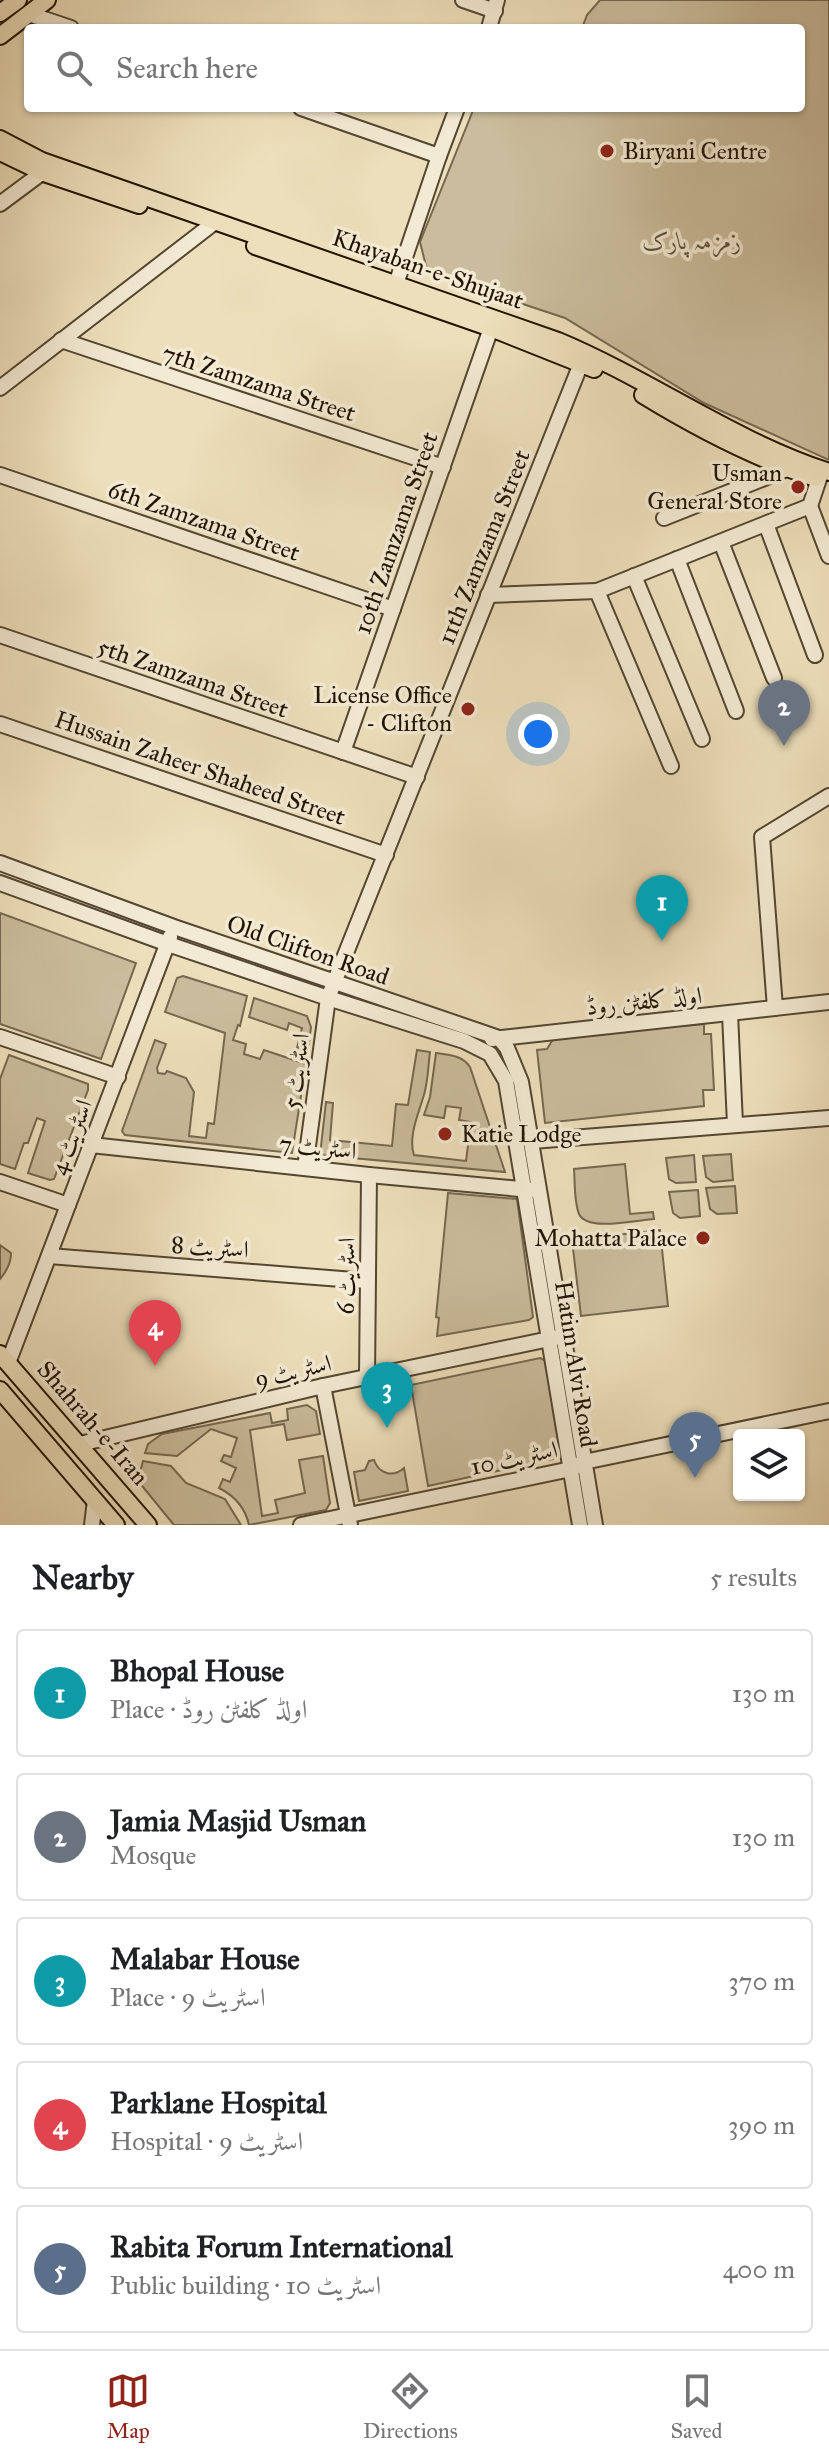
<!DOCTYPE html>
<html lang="en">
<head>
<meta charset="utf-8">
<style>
  body { margin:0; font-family:"IM FELL Great Primer",Amiri,serif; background:#f2f2f2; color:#202124 }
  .controls { position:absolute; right:24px; bottom:24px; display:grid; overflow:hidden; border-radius:8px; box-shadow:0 2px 6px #0004 }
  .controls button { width:72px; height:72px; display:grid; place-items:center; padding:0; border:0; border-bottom:2px solid #e0e0e0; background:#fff; color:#202124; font:40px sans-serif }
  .you { position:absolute; left:538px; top:734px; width:28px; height:28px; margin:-20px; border:6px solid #fff; border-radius:50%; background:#1a73e8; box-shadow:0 0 0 12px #1a73e833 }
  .badge { display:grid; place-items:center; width:52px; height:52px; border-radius:50%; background:#8f2418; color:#fff; font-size:26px; font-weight:700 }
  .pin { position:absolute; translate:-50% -66px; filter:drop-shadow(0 2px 4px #0008) }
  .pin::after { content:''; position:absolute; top:42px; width:28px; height:24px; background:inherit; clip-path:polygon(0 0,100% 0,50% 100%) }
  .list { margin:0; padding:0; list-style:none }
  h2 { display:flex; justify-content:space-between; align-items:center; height:104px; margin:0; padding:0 32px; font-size:34px }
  h2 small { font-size:26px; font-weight:400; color:#757577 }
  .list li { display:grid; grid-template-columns:52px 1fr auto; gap:24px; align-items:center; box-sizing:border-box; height:128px; margin:0 16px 16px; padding:0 16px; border:2px solid #e0e0e0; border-radius:8px }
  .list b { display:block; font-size:30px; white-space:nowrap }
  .list p { margin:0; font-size:26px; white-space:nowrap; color:#757577 }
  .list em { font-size:26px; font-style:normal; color:#757577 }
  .icon { flex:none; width:44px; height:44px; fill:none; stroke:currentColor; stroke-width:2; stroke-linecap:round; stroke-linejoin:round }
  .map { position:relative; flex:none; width:829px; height:1525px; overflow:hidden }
  .search { position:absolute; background:#fff; box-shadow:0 2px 6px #0004; left:24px; right:24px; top:24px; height:88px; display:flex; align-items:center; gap:20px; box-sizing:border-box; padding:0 28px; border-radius:8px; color:#757577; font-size:30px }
  .sheet { height:824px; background:#fff }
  nav { display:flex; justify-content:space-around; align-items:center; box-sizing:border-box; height:112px; border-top:2px solid #e0e0e0; background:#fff; font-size:22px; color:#757577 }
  nav a { display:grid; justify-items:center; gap:4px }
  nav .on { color:#8f2418 }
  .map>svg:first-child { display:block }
  .green { fill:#cabc9c; stroke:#756850; stroke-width:2 }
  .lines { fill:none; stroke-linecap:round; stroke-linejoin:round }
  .minor-casing { stroke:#534631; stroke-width:18 }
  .major-casing { stroke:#201303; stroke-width:20 }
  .minor { stroke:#f3ead3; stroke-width:14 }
  .major { stroke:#eddfbb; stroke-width:16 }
  .poi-dot { fill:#8f2418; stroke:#f3ead3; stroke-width:3 }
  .labels { text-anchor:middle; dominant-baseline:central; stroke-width:7; stroke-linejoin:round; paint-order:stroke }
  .poi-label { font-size:24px; fill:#201303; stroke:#f3ead3; text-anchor:end }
  .park-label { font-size:24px; font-style:italic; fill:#5c4e39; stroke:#f3ead3 }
  .street-label { font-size:24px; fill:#201303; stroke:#f3ead3 }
</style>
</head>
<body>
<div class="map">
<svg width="829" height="1525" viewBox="0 0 829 1525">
  <rect width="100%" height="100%" fill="#eddfbb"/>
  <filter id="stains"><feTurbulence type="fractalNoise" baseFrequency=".0025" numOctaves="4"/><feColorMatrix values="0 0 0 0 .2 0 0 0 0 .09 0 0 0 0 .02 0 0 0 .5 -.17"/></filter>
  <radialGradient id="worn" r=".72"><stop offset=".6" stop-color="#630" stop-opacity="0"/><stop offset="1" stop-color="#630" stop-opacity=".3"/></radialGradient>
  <!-- green -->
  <g class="green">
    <polygon points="600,0 829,0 829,460 704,403 565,318 435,275 426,266 420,242 474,108 801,108 801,28 582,28 587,15"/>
    <polygon points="0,913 136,963 101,1059 0,1024"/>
    <polygon points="183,976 247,996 240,1026 238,1025 233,1040 246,1044 244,1054 260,1059 264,1050 306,1064 292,1153 125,1135 122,1131 155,1040 166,1044 157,1068 158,1073 165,1074 167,1071 186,1078 194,1092 189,1136 206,1138 208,1123 214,1124 225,1033 165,1012 177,978"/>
    <polygon points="254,998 307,1016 311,1027 308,1051 297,1048 302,1028 289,1023 287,1030 249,1017"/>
    <polygon points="704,1024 704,1034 711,1034 714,1090 703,1090 704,1106 545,1123 537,1050 547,1049 555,1036"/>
    <path d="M417 1050 430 1052C428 1067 428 1084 423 1098 418 1115 408 1137 414 1155L466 1161 471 1122 459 1120 461 1108 446 1106 444 1118 424 1115 430 1097 436 1053C449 1055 462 1055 470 1067L505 1172 320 1155 326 1102 333 1103 330 1140 392 1146 396 1104 408 1105Z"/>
    <polygon points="9,1055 88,1084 88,1090 54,1179 50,1180 28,1173 45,1121 37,1118 28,1143 24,1143 15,1169 0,1164 0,1079"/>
    <polygon points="731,1154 733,1180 713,1182 706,1177 703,1156"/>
    <polygon points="694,1155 696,1182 676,1183 669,1179 666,1158"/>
    <path d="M625 1164 630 1214 653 1212 654 1219C637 1220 587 1232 579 1214 574 1202 575 1182 574 1169Z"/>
    <polygon points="735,1186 737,1213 717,1214 710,1209 706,1188"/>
    <polygon points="698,1190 700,1216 680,1218 673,1213 669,1192"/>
    <polygon points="448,1193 517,1199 533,1317 529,1320 437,1336 439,1318 436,1317"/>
    <polygon points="660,1230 668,1306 581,1316 572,1240"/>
    <path d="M0 1245 11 1253C11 1263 6 1272 0 1279Z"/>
    <polygon points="540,1358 546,1361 560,1452 557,1458 428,1486 411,1385"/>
    <path d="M307 1405 316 1411 320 1434 287 1440 284 1424 250 1430 262 1516 278 1513 275 1500 305 1493 299 1460 323 1456 330 1503 326 1510 249 1525C245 1507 235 1496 219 1488L223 1479 230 1482 236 1468 221 1461 224 1455 231 1457 237 1438 211 1429 177 1456 145 1453 148 1444 162 1434 270 1413 272 1423 288 1420 287 1409Z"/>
    <path d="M374 1460C379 1474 393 1478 404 1468L408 1491 359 1501 354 1472 365 1470 369 1461Z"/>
    <polygon points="143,1461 171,1466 186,1483 225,1499 241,1525 174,1525 138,1481"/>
  </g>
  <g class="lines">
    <defs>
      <g id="minor">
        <polyline points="463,0 495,11"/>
        <polyline points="29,14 71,28"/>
        <polyline points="489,28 497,0"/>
        <polyline points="301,108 439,156"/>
        <polyline points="0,204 51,166"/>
        <polyline points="393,293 439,156 457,108"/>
        <polyline points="61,340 443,467"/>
        <polyline points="0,388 215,222"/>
        <polyline points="0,475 393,609"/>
        <polyline points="810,506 829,556"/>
        <polyline points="664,518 787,469"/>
        <polyline points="766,524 815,655"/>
        <polyline points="721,542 774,678"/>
        <polyline points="677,559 736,711"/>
        <polyline points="634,576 702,739"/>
        <polyline points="597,591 810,506 819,479"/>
        <polyline points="488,595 597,591 671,766"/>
        <polyline points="0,635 417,777"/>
        <polyline points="0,724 386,855"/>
        <polyline points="343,752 491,328"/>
        <polyline points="0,863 174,927 499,1038 507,1048 521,1082 595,1525"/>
        <polyline points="0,883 168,944 328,998 464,1041 490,1054 506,1081 580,1525"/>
        <polyline points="775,1008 762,837 829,796"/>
        <polyline points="730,1014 735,1124"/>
        <polyline points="0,1037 118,1077"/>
        <polyline points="492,1039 829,1002"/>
        <polyline points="532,1141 829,1118"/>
        <polyline points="91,1145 369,1175 531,1190"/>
        <polyline points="305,1168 328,998 584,356"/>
        <polyline points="0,1182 68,1205"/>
        <polyline points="49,1256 367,1281"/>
        <polyline points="8,1363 170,937"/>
        <polyline points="367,1377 369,1175"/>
        <polyline points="323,1386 350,1525"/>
        <polyline points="80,1444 323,1386 559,1337"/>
        <polyline points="92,1525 95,1500"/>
        <polyline points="301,1525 571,1469 584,1462 829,1411"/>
      </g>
      <g id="major">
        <polyline points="0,13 18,0"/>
        <polyline points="0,36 47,0"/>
        <path d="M0 139 42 161 558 341C651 380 733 441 829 472"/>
        <polyline points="0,152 44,173 139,205"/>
        <polyline points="255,246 491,328 594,369"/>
        <path d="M643 395C697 428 756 459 816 478"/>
        <polyline points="0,1354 148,1525"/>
        <polyline points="0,1390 116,1525"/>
      </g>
    </defs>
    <!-- minor casing -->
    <use href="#minor" class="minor-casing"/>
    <!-- major casing -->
    <use href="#major" class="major-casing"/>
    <!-- minor -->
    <use href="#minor" class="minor"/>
    <!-- major -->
    <use href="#major" class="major"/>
  </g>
  <!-- markers -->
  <g class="poi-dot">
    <circle cx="607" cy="151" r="8"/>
    <circle cx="798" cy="487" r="8"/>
    <circle cx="468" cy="709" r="8"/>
    <circle cx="445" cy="1134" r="8"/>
    <circle cx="703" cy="1238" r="8"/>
  </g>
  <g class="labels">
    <!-- poi labels -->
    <g class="poi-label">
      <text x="623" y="151" text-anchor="start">Biryani Centre</text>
      <text x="782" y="473">Usman<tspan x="782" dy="28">General Store</tspan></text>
      <text x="452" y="695">License Office<tspan x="452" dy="28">- Clifton</tspan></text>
      <text x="461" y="1134" text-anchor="start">Katie Lodge</text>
      <text x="687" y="1238">Mohatta Palace</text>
    </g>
    <!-- park labels -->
    <g class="park-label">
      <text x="692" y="241">زمزمہ پارک</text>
    </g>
    <!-- street labels -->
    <g class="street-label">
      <text transform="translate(428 269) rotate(19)">Khayaban-e-Shujaat</text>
      <text transform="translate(259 383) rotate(18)">7th Zamzama Street</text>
      <text transform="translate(204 521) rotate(19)">6th Zamzama Street</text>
      <text transform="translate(396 533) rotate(-71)">10th Zamzama Street</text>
      <text transform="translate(484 547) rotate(-68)">11th Zamzama Street</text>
      <text transform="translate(193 678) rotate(19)">5th Zamzama Street</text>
      <text transform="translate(200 768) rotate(19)">Hussain Zaheer Shaheed Street</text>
      <text transform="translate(308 950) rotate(19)">Old Clifton Road</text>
      <text transform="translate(644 1001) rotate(-6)">اولڈ کلفٹن روڈ</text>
      <text transform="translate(296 1071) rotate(-82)">اسٹریٹ 5</text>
      <text transform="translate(71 1137) rotate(-69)">اسٹریٹ 4</text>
      <text transform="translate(318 1147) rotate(6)">اسٹریٹ 7</text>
      <text transform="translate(210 1247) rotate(4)">اسٹریٹ 8</text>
      <text transform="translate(346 1276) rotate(-89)">اسٹریٹ 6</text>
      <text transform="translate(576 1364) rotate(81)">Hatim Alvi Road</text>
      <text transform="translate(293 1371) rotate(-13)">اسٹریٹ 9</text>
      <text transform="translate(93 1423) rotate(49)">Shahrah-e-Iran</text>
      <text transform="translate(514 1458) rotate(-12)">اسٹریٹ 10</text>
    </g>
  </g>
  <rect width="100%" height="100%" filter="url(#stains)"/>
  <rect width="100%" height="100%" fill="url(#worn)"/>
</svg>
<div class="controls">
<button><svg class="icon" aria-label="layers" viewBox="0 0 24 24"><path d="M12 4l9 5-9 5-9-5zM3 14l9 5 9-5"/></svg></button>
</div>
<div class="you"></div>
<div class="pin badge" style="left:662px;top:941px;background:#0f9aa8">1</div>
<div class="pin badge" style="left:784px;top:746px;background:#6b7280">2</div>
<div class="pin badge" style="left:387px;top:1428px;background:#0f9aa8">3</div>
<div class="pin badge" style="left:155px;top:1366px;background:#e0444e">4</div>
<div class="pin badge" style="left:695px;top:1478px;background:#5c6f8a">5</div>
<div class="search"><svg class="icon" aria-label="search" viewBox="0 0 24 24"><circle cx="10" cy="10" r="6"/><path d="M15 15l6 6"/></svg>Search here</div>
</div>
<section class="sheet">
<h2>Nearby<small>5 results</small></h2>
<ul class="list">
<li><span class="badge" style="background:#0f9aa8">1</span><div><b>Bhopal House</b><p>Place · اولڈ کلفٹن روڈ</p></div><em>130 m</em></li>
<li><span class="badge" style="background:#6b7280">2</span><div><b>Jamia Masjid Usman</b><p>Mosque</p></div><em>130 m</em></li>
<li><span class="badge" style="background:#0f9aa8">3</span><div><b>Malabar House</b><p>Place · اسٹریٹ 9</p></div><em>370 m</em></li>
<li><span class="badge" style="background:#e0444e">4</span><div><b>Parklane Hospital</b><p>Hospital · اسٹریٹ 9</p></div><em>390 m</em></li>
<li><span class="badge" style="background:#5c6f8a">5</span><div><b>Rabita Forum International</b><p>Public building · اسٹریٹ 10</p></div><em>400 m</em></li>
</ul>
</section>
<nav>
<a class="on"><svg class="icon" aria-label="map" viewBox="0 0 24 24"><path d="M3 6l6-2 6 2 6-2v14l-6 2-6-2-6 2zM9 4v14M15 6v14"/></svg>Map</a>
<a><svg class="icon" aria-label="directions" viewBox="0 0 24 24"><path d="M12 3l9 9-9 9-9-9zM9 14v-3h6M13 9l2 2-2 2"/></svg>Directions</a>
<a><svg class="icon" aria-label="saved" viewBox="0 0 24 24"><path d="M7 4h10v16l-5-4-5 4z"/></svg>Saved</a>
</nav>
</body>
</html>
